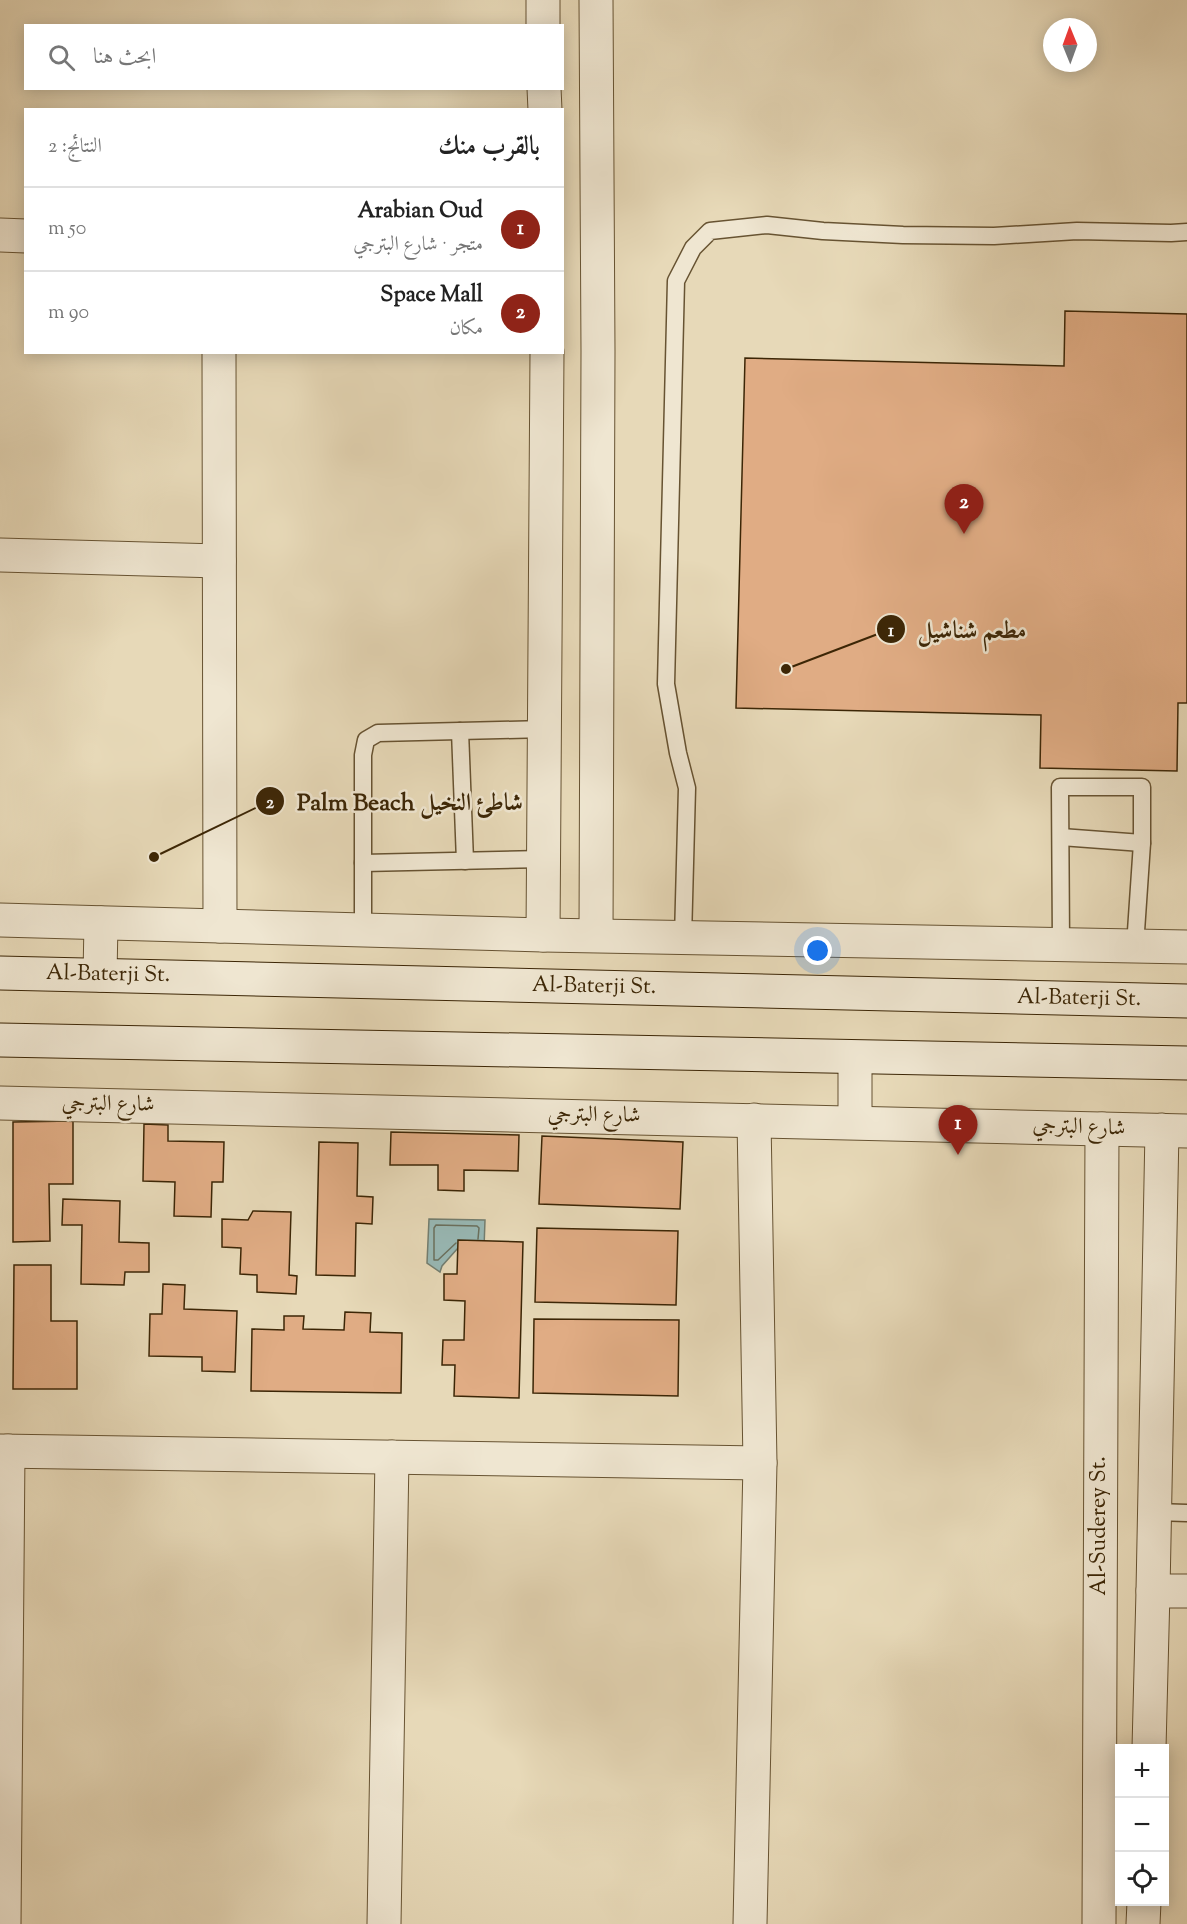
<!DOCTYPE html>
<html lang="ar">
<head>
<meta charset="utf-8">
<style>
  body { margin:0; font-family:"Sorts Mill Goudy",Amiri,serif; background:#f6f6f6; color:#222; direction:rtl }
  .controls { position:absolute; right:18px; bottom:18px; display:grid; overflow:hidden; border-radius:0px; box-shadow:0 3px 15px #0003 }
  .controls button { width:54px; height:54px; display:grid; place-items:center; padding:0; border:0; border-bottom:2px solid #e0e0e0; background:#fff; color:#222; font:30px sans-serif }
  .compass { position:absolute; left:1043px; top:18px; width:54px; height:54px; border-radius:50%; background:#fff; box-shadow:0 3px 15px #0003; rotate:359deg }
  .you { position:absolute; left:818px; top:951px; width:21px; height:21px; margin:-15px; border:4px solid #fff; border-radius:50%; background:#1a73e8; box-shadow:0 0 0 9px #1a73e833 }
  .badge { display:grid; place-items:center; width:39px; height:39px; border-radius:50%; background:#8f2418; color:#fff; font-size:20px; font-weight:700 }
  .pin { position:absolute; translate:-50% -50px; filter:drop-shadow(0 2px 3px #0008) }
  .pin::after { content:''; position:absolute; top:32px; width:21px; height:18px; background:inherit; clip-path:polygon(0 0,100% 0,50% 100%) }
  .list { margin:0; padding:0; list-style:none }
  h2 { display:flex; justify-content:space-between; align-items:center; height:78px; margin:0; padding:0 24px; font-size:26px }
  h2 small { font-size:20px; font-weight:400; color:#767676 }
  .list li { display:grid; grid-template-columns:39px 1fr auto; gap:18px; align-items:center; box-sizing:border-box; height:84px; padding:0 24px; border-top:2px solid #e0e0e0 }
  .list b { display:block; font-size:22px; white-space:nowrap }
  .list p { margin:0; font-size:20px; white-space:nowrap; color:#767676 }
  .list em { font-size:20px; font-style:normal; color:#767676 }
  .icon { flex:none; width:33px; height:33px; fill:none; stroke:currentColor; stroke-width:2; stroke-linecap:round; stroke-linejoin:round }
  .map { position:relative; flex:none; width:1187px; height:1924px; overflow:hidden; direction:ltr }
  .search { position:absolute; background:#fff; box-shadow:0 3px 15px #0003; left:24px; top:24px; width:540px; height:66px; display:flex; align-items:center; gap:15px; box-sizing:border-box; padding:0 21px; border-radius:0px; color:#767676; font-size:22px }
  .panel { position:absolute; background:#fff; box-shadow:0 3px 15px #0003; left:24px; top:108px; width:540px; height:246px; border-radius:0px; direction:rtl }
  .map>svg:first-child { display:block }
  .water { fill:#98b9b6; stroke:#737e70; stroke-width:1.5 }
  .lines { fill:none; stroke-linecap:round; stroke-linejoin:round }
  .shore { stroke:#6a705e; stroke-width:1.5 }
  .building { fill:#e0ac84; stroke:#3c2606; stroke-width:1.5 }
  .lane-casing { stroke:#675332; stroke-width:19 }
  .street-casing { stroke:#675332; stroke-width:35 }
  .secondary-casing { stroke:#3c2606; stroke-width:35 }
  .lane { stroke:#efe6d1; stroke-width:16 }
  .street { stroke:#efe6d1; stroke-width:33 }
  .secondary { stroke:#efe6d1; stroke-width:33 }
  .labels { text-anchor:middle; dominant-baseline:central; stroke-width:5; stroke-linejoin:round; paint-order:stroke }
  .street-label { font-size:22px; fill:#3c2606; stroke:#efe6d1 }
  .leader { fill:none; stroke:#3c2606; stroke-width:2 }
  .callout-dot { fill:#3c2606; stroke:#efe6d1; stroke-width:2 }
  .mark-label { font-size:18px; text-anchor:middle; font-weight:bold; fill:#fff }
  .callout-label { font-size:24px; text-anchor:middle; font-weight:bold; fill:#3c2606; stroke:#efe6d1; stroke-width:5; stroke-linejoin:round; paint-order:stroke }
</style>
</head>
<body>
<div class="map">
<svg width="1187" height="1924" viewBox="0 0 1187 1924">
  <rect width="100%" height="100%" fill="#e7d9b8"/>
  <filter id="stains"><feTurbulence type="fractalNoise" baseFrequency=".00333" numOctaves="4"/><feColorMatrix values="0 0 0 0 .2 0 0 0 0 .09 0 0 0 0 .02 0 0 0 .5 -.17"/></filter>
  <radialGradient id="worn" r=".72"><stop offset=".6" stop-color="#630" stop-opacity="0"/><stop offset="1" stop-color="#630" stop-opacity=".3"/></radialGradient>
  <!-- water -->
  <polygon class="water" points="429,1219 485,1220 484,1248 458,1248 442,1266 440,1272 427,1263"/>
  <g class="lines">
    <!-- shore -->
    <polyline class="shore" points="456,1243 438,1260 434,1260 434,1228 436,1225 477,1226 479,1228 478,1239"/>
  </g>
  <!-- building -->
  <g class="building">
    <polygon points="1065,311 1187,314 1187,703 1178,703 1177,771 1040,768 1041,715 736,708 745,358 1064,366"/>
    <polygon points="73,1121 73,1184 49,1184 50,1241 13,1242 13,1122"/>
    <polygon points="144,1124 168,1125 168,1141 224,1142 223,1182 212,1182 211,1217 174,1216 175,1182 143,1181"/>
    <polygon points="391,1132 519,1135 518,1171 464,1170 464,1191 438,1190 438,1165 390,1165"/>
    <polygon points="542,1136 683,1142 680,1209 539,1204"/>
    <polygon points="319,1142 358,1143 357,1196 373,1197 372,1224 356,1223 355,1276 316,1275"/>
    <polygon points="63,1199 120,1201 119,1242 149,1243 149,1272 125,1272 124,1285 81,1284 82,1225 62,1225"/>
    <polygon points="253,1211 291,1212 289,1275 297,1276 296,1294 257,1292 257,1275 240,1274 241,1248 222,1247 222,1219 248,1220"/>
    <polygon points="537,1228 678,1231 676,1305 535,1302"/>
    <polygon points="458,1240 523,1242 519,1398 454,1396 455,1365 442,1365 443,1340 464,1340 465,1301 444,1300 444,1274 457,1274"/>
    <polygon points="14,1265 51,1265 51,1321 77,1321 77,1389 13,1389"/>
    <polygon points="163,1284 185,1285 184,1309 237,1311 235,1372 202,1371 202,1357 149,1356 150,1314 162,1314"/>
    <polygon points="345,1312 371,1313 370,1332 402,1333 401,1393 251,1391 252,1329 284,1330 284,1316 304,1316 303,1329 344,1330"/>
    <polygon points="534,1319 679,1320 678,1396 533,1393"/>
  </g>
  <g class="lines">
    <defs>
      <g id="lane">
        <polyline points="460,731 465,861"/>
        <polyline points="1061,837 1142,843"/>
        <polyline points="363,863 543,859"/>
        <polyline points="363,930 363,755 366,740 378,733 545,729"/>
        <polyline points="683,938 687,788 678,753 666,684 676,281 693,248 710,231 767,225 823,231 903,235 994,236 1077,231 1171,233 1187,232"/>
        <polyline points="1061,945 1060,787 1142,787 1142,843 1135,946"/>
        <polyline points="1155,1512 1187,1513"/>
      </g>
      <g id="street">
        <polyline points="543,0 543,26"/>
        <polyline points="596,0 598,351 596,935"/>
        <polyline points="544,88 545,110"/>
        <polyline points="0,235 26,236"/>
        <polyline points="219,352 220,926"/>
        <polyline points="0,555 219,561"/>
        <polyline points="0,920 543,935 1187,947"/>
        <polyline points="543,935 547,352"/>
        <polyline points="100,975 101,923"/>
        <polyline points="0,1103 1187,1131"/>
        <polyline points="855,1122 855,1058"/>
        <polyline points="0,1451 760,1463"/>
        <polyline points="1153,1591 1187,1591"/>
        <polyline points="1149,1748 1153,1591 1162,1130"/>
        <polyline points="4,1924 8,1451"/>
        <polyline points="384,1924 392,1457"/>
        <polyline points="750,1924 760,1463 754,1120"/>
        <polyline points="1099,1924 1102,1129"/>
        <polyline points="1143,1924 1144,1902"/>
      </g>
      <g id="secondary">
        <polyline points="0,973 1187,1001"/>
        <polyline points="0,1040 1187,1063"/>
      </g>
    </defs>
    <!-- lane casing -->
    <use href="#lane" class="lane-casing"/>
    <!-- street casing -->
    <use href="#street" class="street-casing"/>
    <!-- secondary casing -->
    <use href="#secondary" class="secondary-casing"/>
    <!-- lane -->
    <use href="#lane" class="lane"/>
    <!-- street -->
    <use href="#street" class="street"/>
    <!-- secondary -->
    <use href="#secondary" class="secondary"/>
  </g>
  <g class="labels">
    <!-- street labels -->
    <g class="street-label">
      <text transform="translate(108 975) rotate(1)">Al-Baterji St.</text>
      <text transform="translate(594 987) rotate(1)">Al-Baterji St.</text>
      <text transform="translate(1079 999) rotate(1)">Al-Baterji St.</text>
      <text transform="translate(108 1105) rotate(1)">شارع البترجي</text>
      <text transform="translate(594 1116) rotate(1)">شارع البترجي</text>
      <text transform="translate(1079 1128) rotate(2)">شارع البترجي</text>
      <text transform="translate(1100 1526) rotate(-90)">Al-Suderey St.</text>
    </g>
  </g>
  <!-- callouts -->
  <path class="leader" d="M786 669L891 629M154 857L270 801"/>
  <g class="callout-dot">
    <circle cx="786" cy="669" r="6"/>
    <circle cx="154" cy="857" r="6"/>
    <circle cx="891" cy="629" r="15"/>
    <circle cx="270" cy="801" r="15"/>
  </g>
  <g class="mark-label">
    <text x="891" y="636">1</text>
    <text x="270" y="808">2</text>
  </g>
  <g class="callout-label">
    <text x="972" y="638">مطعم شناشيل</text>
    <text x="410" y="810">Palm Beach شاطئ النخيل</text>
  </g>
  <rect width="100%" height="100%" filter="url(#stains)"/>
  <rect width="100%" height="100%" fill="url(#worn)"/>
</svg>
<div class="controls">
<button>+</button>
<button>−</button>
<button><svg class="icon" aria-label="locate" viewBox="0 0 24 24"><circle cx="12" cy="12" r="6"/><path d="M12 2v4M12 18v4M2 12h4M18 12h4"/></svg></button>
</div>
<svg class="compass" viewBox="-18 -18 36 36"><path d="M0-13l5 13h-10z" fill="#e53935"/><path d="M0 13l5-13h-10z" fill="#767676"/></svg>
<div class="you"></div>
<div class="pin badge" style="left:958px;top:1155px">1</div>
<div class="pin badge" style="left:964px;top:534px">2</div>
<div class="search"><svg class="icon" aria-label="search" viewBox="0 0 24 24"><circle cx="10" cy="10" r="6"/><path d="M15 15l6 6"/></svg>ابحث هنا</div>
<section class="panel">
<h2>بالقرب منك<small>النتائج: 2</small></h2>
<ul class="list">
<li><span class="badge">1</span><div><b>Arabian Oud</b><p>متجر · شارع البترجي</p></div><em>50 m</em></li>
<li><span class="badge">2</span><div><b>Space Mall</b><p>مكان</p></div><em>90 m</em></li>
</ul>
</section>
</div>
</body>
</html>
